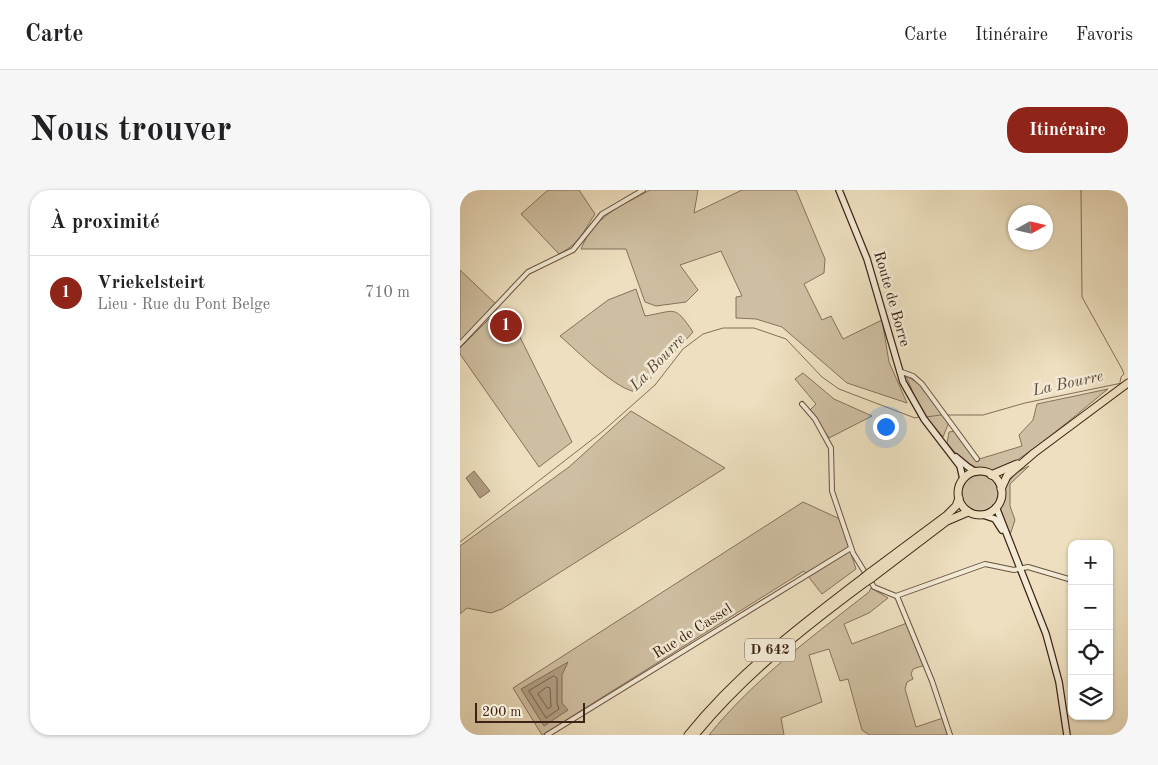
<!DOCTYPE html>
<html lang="fr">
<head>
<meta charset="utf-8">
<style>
  body { margin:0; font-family:"Old Standard TT",serif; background:#f6f6f6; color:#202124 }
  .controls { position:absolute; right:15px; bottom:15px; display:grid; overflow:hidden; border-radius:10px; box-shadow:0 1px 4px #0004 }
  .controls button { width:45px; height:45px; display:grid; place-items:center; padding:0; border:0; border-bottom:1px solid #e0e0e0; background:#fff; color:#202124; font:25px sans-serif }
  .compass { position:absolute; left:548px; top:15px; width:45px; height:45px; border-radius:50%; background:#fff; box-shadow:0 1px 4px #0004; rotate:82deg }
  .scale { position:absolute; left:15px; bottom:12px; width:110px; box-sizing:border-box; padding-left:5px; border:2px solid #3c2315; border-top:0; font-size:14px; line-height:18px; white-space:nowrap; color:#3c2315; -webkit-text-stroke:4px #f3ead5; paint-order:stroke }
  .you { position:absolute; left:425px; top:236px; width:18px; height:18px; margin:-12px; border:4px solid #fff; border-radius:50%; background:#1a73e8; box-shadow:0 0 0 8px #1a73e833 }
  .badge { display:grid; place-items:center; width:32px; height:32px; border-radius:50%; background:#8f2418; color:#fff; font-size:16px; font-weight:700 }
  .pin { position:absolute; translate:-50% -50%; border:2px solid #fff; box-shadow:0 1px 5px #0006 }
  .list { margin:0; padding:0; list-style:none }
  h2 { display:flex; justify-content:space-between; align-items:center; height:65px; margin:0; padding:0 20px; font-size:21px }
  h2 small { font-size:16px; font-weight:400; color:#757577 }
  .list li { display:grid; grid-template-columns:32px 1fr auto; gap:15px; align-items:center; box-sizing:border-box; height:75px; padding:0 20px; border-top:1px solid #e0e0e0 }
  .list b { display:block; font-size:19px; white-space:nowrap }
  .list p { margin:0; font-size:16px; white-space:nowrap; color:#757577 }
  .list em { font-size:16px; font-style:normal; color:#757577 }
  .icon { flex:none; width:28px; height:28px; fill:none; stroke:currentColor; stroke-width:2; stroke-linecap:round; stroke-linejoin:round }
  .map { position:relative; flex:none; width:668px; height:545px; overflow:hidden; border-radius:20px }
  header { display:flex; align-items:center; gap:30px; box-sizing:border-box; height:70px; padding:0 25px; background:#fff; border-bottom:1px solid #e0e0e0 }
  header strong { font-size:24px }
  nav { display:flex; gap:28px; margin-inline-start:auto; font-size:18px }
  .intro { display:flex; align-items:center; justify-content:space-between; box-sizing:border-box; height:120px; padding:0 30px }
  h1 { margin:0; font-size:35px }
  .button { padding:12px 22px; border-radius:20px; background:#8f2418; color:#fff; font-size:18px; font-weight:700 }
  main { display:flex; gap:30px; padding:0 30px }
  aside { flex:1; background:#fff; border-radius:20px; box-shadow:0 1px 4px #0004 }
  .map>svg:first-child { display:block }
  .green { fill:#cfbfa2; stroke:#86715c }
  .water { fill:#b19f85; stroke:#826d58 }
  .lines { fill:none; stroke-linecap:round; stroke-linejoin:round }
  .shore { stroke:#76614d; stroke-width:1 }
  .stream { stroke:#826d58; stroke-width:1 }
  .street-casing { stroke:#685240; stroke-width:6 }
  .secondary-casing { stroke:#3c2315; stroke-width:8 }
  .highway-casing { stroke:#3c2315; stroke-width:9 }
  .street { stroke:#f3ead5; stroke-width:4 }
  .secondary { stroke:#f3ead5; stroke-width:5.5 }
  .highway { stroke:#eddfbf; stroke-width:7 }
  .highway-bridge-casing { stroke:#3c2315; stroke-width:9; stroke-linecap:butt }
  .highway-bridge { stroke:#eddfbf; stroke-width:7 }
  .labels { text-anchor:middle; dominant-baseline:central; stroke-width:5; stroke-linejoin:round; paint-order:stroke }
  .shield { fill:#f3ead5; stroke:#735f4f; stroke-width:1 }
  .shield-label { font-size:14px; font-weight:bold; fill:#3c2315 }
  .street-label { font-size:15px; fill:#3c2315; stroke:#f3ead5 }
  .water-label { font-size:16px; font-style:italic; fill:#5f4837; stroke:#f3ead5 }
</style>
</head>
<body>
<header>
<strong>Carte</strong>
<nav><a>Carte</a><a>Itinéraire</a><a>Favoris</a></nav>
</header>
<div class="intro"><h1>Nous trouver</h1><a class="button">Itinéraire</a></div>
<main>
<aside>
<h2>À proximité<small></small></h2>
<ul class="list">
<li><span class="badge">1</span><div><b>Vriekelsteirt</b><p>Lieu · Rue du Pont Belge</p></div><em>710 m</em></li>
</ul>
</aside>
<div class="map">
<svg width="668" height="545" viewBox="0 0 668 545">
  <rect width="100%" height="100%" fill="#eddfbf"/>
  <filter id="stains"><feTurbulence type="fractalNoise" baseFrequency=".004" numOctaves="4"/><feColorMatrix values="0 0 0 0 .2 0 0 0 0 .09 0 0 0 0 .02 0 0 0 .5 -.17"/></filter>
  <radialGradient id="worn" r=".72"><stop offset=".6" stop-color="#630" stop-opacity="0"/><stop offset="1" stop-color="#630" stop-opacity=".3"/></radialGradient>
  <!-- green -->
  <g class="green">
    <path d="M88 0H119L135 24C123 42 119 54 99 64L61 24Z"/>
    <path d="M190 0H238L234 23 282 0H336L365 69 364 83 344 94 362 130 371 126 383 149 422 130 429 172 447 213 387 193 322 137 296 129 276 128V107L282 106 261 61 220 75 238 100 226 112 196 116 185 112 166 59H121C134 26 161 16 190 0Z"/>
    <polygon points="0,80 37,115 0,151"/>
    <path d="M176 99 185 126C216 121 214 114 233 142L178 202C158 202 116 160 100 146L148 110Z"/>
    <polygon points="30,128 46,144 55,137 112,252 79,277 0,164 0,158"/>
    <polygon points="343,183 374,209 412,226 369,248 350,220 356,214 335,189"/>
    <polygon points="446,186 460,194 489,232 483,247 461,221"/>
    <path d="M648 199C629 214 553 280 533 282 513 284 499 267 487 253L489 242 495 241 516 270 562 256 559 245 573 230 577 214Z"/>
    <polygon points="171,221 265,278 42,419 31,423 7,418 0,424 0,356 109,277"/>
    <polygon points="569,276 550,294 550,316 555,330 550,345 539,319 545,309 545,296 557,282"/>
    <circle cx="520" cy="303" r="18"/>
    <polygon points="343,312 380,329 396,379 362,404 344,381 82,545 53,498"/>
    <path d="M411 398 428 408 409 423 384 434 392 454 447 433 465 475 453 479 451 484 453 489 447 492 445 499 456 537 483 528 488 545H409L402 540 388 489 380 491 369 459 349 465 362 512 321 528 324 545H249C294 489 353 446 409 402Z"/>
  </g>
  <!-- water -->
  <g class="water">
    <polygon points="14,281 30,301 20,308 6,288"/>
    <polygon points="108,472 102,485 102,513 108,520 84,536 61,499"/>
  </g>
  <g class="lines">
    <!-- shore -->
    <g class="shore">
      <polygon points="94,486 97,488 97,513 99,519 86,528 69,501"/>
      <polygon points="87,497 90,498 91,517 88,519 78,504"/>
    </g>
    <!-- stream -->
    <g class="stream">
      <polyline points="621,0 622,107 662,179 664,184 661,187 660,192"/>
      <polyline points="485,225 523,225 565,213 662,193"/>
      <polyline points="466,227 481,225"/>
      <polyline points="0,352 143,241 195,195 223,159 243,144 263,138 294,138 326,149 362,187 379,199 455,228 459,227"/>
    </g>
    <defs>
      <g id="street">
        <polyline points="0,154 68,82 113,60 142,24 183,0"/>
        <polyline points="439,181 453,186 462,194 517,269"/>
        <polyline points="342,214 355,229 371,258 372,301 393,363 414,397 436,406 525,374 554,380 568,377 612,390"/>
        <polyline points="437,406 472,491 490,545"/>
        <polyline points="87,545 391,358"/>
      </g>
      <g id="secondary">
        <polyline points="379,0 407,69 443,192 464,229 500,276 503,289"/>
        <polyline points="496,267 508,277 516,282"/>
        <polyline points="536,317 586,444 599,492 607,545"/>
        <polyline points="523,325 535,329 542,340"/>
      </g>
      <g id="highway">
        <circle cx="520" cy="303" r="22"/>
        <polyline points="531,285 557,274"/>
        <polyline points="541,299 547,286 574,263 668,193"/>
        <polyline points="409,383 487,325 496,316 499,308"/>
        <polyline points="412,388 487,331 508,322"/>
        <path d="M228 545C278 483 340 436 403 388"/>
        <path d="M235 545C284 485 344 438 406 392"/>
      </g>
    </defs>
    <!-- street casing -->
    <use href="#street" class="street-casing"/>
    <!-- secondary casing -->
    <use href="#secondary" class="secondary-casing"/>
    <!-- highway casing -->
    <use href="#highway" class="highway-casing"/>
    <!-- street -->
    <use href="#street" class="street"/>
    <!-- secondary -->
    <use href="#secondary" class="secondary"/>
    <!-- highway -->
    <use href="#highway" class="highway"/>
    <defs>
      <g id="highway-bridge">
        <polyline points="403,388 409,383"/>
        <polyline points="406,392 412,388"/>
      </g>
    </defs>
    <!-- highway-bridge casing -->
    <use href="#highway-bridge" class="highway-bridge-casing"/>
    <!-- highway-bridge -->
    <use href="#highway-bridge" class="highway-bridge"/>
  </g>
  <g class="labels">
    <!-- shield labels -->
    <rect class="shield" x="285" y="448.5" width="50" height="23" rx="4"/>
    <g class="shield-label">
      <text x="310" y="460">D 642</text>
    </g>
    <!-- street labels -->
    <g class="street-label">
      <text transform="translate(431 109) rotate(74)">Route de Borre</text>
      <text transform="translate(233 442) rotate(-32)">Rue de Cassel</text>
    </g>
    <!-- water labels -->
    <g class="water-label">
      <text transform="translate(198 173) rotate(-46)">La Bourre</text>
      <text transform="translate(608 194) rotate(-12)">La Bourre</text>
    </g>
  </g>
  <rect width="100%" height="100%" filter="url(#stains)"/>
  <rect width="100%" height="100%" fill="url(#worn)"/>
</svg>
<div class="controls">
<button>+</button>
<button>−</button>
<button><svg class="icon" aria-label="locate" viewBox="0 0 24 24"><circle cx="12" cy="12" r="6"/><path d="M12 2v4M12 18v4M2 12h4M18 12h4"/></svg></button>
<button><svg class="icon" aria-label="layers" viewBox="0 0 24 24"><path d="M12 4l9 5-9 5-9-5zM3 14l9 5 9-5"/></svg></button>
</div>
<svg class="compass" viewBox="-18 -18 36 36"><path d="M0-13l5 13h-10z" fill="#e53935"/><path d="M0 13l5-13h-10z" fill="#757577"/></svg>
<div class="scale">200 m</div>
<div class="you"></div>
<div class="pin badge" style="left:46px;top:136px">1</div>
</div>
</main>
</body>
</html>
